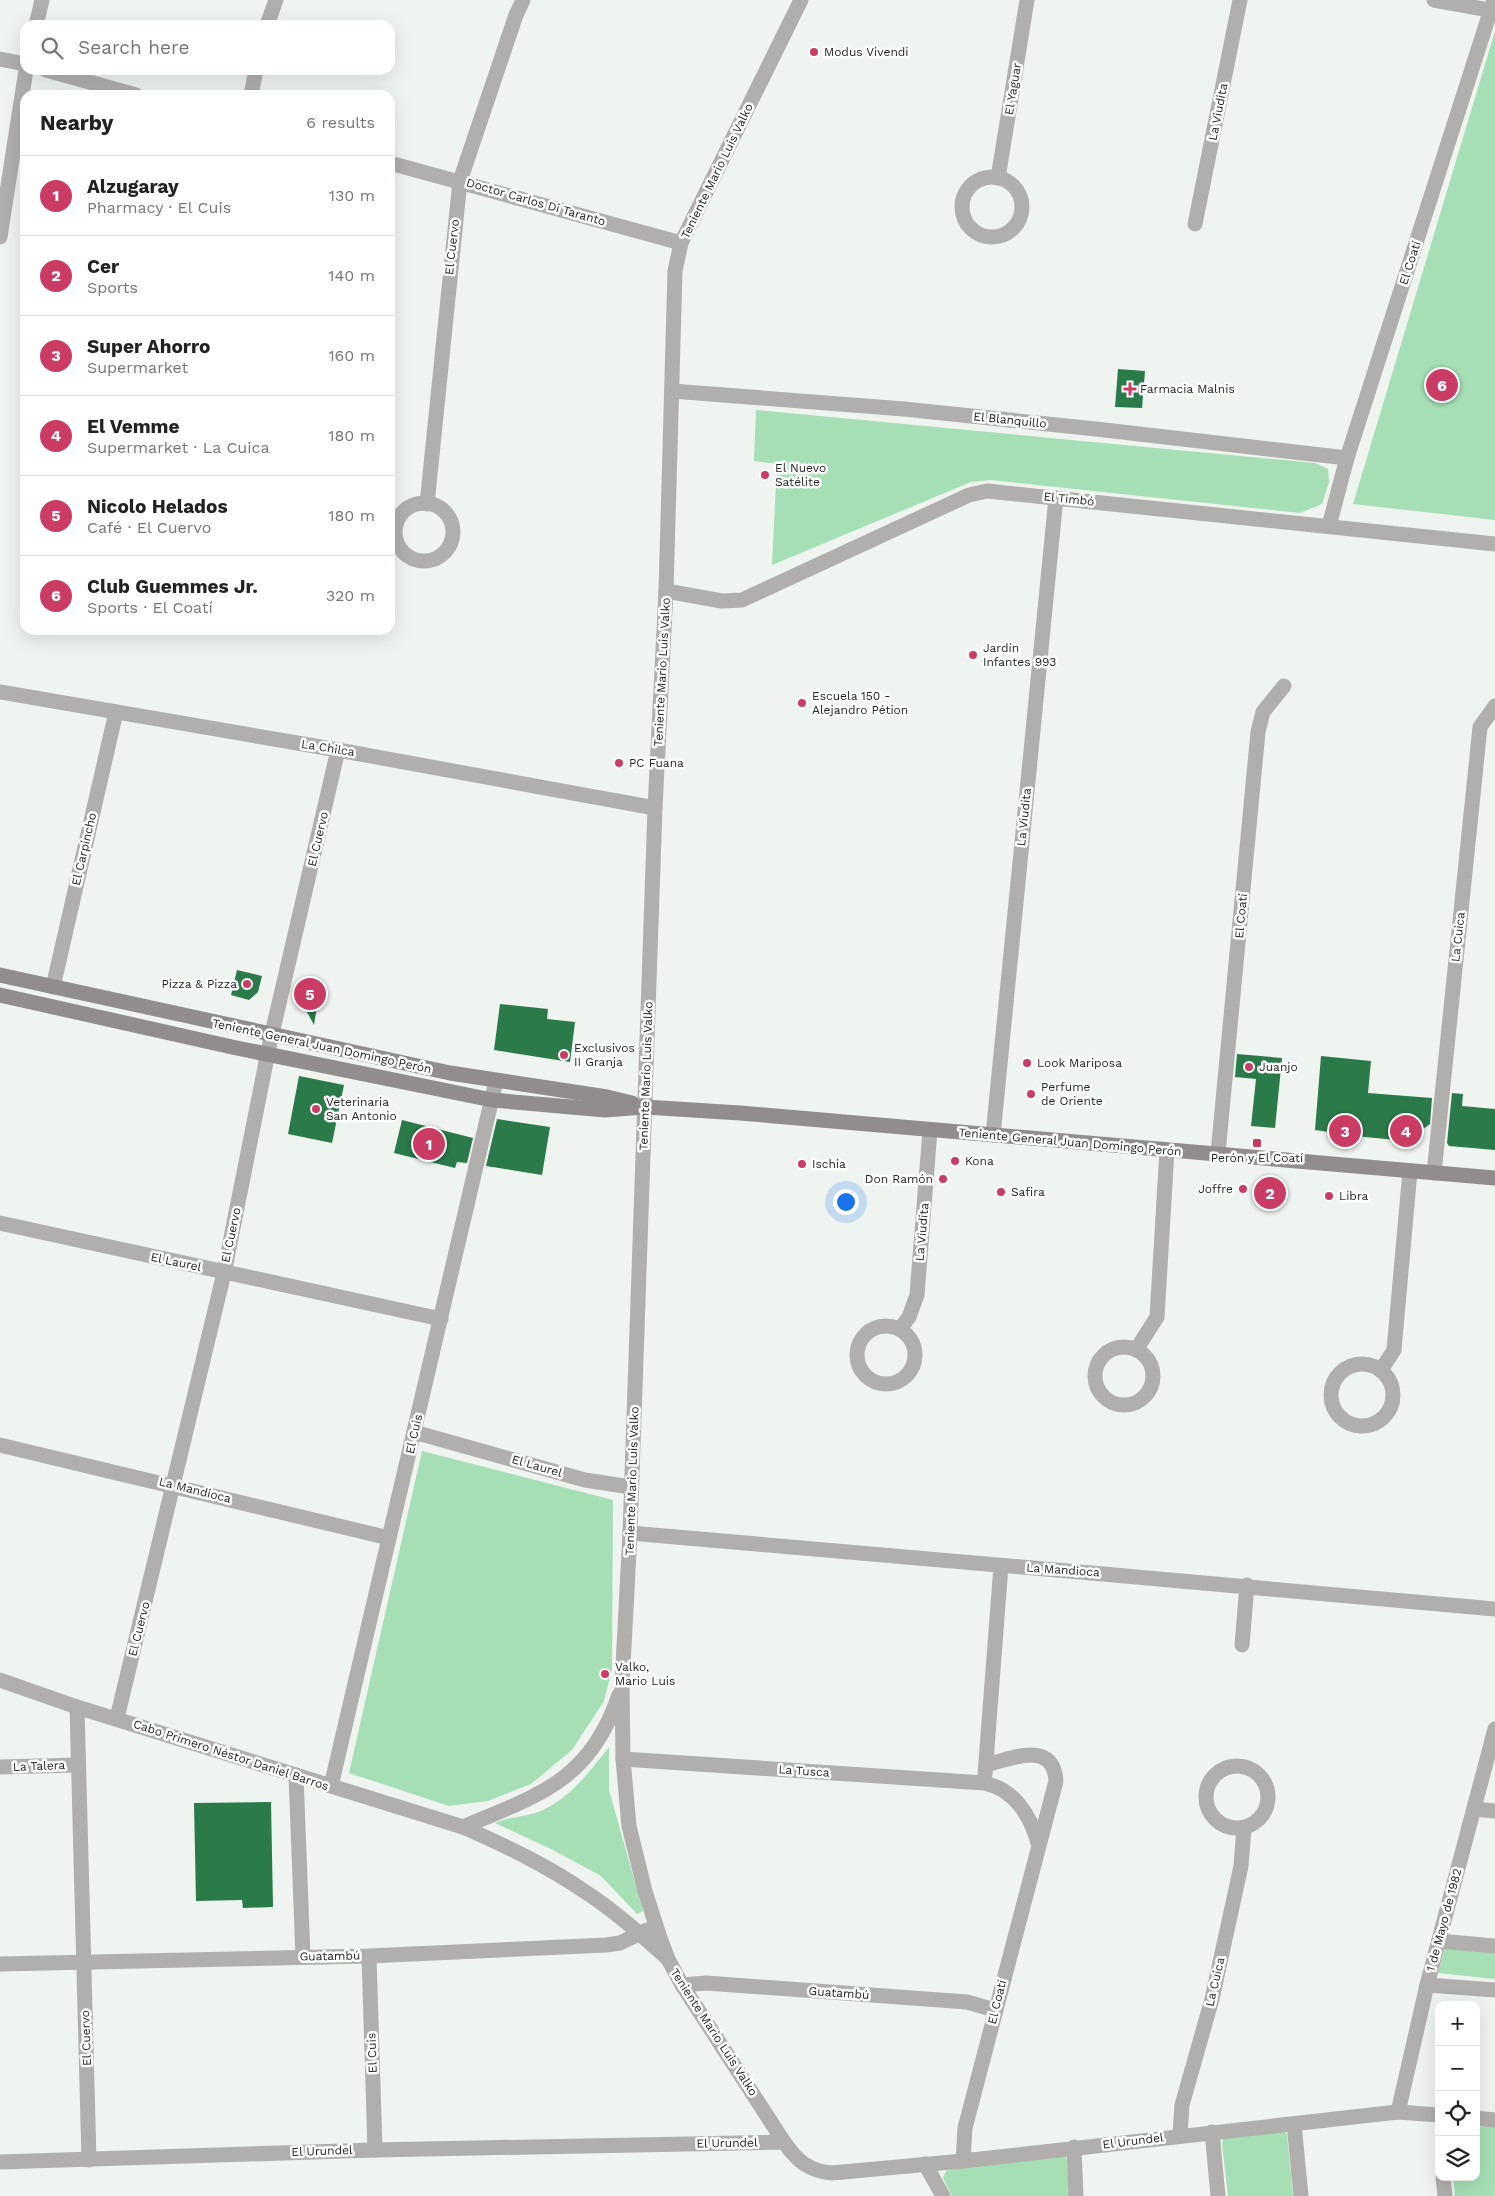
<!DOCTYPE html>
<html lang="en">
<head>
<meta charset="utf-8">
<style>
  body { margin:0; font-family:"Work Sans",sans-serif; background:#f2f2f2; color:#222 }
  .controls { position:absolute; right:15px; bottom:15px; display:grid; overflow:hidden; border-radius:10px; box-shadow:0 5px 20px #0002 }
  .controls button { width:45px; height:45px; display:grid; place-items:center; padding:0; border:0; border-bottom:1px solid #e0e0e0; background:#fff; color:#222; font:25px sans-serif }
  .you { position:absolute; left:845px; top:1201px; width:18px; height:18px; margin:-12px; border:4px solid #fff; border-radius:50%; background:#1a73e8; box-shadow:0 0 0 8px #1a73e833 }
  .badge { display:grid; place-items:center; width:32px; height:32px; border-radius:50%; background:#cb3c65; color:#fff; font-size:16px; font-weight:700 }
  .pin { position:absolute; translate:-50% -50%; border:2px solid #fff; box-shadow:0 1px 5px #0006 }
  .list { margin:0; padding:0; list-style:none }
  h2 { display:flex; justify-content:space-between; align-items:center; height:65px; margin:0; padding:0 20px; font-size:21px }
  h2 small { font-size:16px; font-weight:400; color:#767676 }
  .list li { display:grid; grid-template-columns:32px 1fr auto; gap:15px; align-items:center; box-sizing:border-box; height:80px; padding:0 20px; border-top:1px solid #e0e0e0 }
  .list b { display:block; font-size:19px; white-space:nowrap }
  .list p { margin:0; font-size:16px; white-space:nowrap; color:#767676 }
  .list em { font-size:16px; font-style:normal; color:#767676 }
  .icon { flex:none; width:28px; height:28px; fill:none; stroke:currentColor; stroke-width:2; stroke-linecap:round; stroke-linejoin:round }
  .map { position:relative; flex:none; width:1495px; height:2196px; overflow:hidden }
  .search { position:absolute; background:#fff; box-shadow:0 5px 20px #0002; left:20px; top:20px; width:375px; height:55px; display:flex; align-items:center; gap:12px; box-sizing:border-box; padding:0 18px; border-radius:15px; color:#767676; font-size:19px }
  .panel { position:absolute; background:#fff; box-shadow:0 5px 20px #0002; left:20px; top:90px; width:375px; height:545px; border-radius:15px }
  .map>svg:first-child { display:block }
  .green { fill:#a6dfb5 }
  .building { fill:#2a7b49 }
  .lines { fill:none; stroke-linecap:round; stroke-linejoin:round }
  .street { stroke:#b1aeae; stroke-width:15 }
  .secondary { stroke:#918c8d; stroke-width:15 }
  .poi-dot { fill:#cb3c65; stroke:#fff; stroke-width:2 }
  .labels { text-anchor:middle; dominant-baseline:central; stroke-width:5; stroke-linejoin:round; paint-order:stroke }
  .poi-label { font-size:12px; fill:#242624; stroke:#fff; text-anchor:start }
  .street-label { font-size:12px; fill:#242624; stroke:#fff }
</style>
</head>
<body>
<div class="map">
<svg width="1495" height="2196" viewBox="0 0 1495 2196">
  <rect width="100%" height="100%" fill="#eff4f0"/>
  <!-- green -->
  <g class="green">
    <polygon points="1495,31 1495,520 1353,504"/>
    <polygon points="756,410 1315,463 1328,469 1329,482 1322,504 1300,513 990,480 971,482 772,565 777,464 754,461"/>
    <polygon points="422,1451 613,1500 612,1669 604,1701 572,1750 531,1784 488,1801 449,1806 349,1773"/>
    <path d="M609 1747V1790L643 1911 637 1914 601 1876 553 1850 495 1823C510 1816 529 1817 543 1810 571 1797 591 1770 609 1747Z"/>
    <polygon points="1445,1948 1495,1952 1495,1979 1438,1973"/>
    <polygon points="1476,2126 1495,2127 1495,2196 1455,2196 1453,2177 1476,2177"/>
    <polygon points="1284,2131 1287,2135 1293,2196 1228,2196 1222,2144 1223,2138"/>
    <polygon points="1065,2156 1067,2160 1069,2196 952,2196 943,2178 946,2171 963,2167"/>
  </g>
  <!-- building -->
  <g class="building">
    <polygon points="1118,369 1145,371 1142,408 1115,407"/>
    <polygon points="237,970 262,976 258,992 249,1000 231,995"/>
    <polygon points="302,985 320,988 314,1025 300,999"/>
    <polygon points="500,1004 548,1009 547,1019 575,1022 570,1062 494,1050"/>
    <polygon points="1237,1054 1282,1058 1275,1128 1251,1126 1256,1079 1235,1077"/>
    <polygon points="1321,1056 1371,1061 1368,1093 1432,1098 1430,1124 1407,1141 1365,1137 1315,1130"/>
    <polygon points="299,1076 344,1085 332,1143 288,1134"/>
    <polygon points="1452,1093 1463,1094 1462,1106 1495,1109 1495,1150 1449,1146 1447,1143"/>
    <polygon points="497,1119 550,1127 542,1175 486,1166"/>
    <polygon points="402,1120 473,1138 467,1163 457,1162 455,1168 394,1153"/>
    <polygon points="271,1802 273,1907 243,1908 242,1900 196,1901 194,1803"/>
  </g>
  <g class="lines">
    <!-- street -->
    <g class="street">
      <polyline points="1434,0 1495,11"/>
      <polyline points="36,25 42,0"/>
      <polyline points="267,25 276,0"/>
      <polyline points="0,59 25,64"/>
      <polyline points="46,70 136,95"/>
      <polyline points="251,95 256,70"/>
      <polyline points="390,163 681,243"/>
      <circle cx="992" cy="207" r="30"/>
      <polyline points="998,178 1027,0"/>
      <polyline points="1195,224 1240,0"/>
      <polyline points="0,237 26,70"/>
      <polyline points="672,391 904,409 1096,429 1347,458"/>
      <circle cx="424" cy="532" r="29"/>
      <polyline points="427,504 460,181 516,15 523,0"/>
      <polyline points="1329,526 1347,458 1494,0"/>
      <polyline points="666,591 722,601 742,600 969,495 987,491 1495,544"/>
      <polyline points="0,692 338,750 655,808"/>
      <polyline points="53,987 116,712"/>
      <polyline points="993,1135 1056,498"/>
      <polyline points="1218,1153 1258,732 1263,712 1284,686"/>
      <polyline points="1434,1173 1480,727 1495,706"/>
      <polyline points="0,1223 441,1319"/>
      <circle cx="886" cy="1355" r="29"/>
      <polyline points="900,1329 909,1317 917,1295 930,1130"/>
      <circle cx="1124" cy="1376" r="29"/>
      <polyline points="1136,1350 1157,1317 1167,1150"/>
      <circle cx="1362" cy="1395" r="31"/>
      <polyline points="1381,1370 1394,1350 1410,1171"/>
      <polyline points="414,1432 585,1480 631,1487"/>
      <polyline points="0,1445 389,1538"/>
      <path d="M630 1533C918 1560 1207 1581 1495 1609"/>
      <polyline points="1242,1645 1247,1585"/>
      <path d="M0 1680 77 1707 463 1827C506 1846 548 1866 587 1893 616 1912 641 1935 667 1958"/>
      <polyline points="77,1707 89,2160"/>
      <polyline points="117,1718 224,1273 270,1042 338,750"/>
      <path d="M623 1759 984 1783C1014 1789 1031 1816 1038 1843"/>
      <circle cx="1237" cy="1797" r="31"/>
      <polyline points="0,1767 78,1765"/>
      <polyline points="985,1774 1001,1566"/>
      <polyline points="296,1775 303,1957"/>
      <polyline points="331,1786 496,1081"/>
      <polyline points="1474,1809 1495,1811"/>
      <path d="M463 1827C539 1795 590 1781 619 1695"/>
      <polyline points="1439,1941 1495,1946"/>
      <polyline points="369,1956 375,2150"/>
      <polyline points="0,1964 369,1956 606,1945 620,1943 647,1930"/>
      <polyline points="682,1985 706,1983 967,2002 995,2010"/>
      <polyline points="1427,1985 1495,1990"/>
      <polyline points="1398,2112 1427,1985 1495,1729"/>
      <polyline points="1476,2118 1495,2120"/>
      <polyline points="1294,2124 1301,2196"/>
      <polyline points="1212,2132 1218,2196"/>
      <polyline points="1180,2135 1182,2105 1212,1999 1241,1866 1244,1828"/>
      <polyline points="784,2142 682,1985 668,1959 660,1938 645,1891 629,1826 623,1759 622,1684 630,1533 655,808 666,591 675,271 681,243 801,0"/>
      <polyline points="1074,2147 1076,2196"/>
      <path d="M963 2161 965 2128 1056 1781C1053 1740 1012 1758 986 1765"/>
      <path d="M0 2162 375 2150 784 2142C797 2161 809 2171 832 2173L963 2161 1398 2112 1439 2115"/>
      <polyline points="925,2164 943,2196"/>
      <polyline points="1443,2177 1445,2196"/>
    </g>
    <!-- secondary -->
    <g class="secondary">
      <polyline points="0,975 450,1073 607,1097 632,1103"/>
      <polyline points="0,995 232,1047 492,1100 605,1110 645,1107 740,1113 1495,1178"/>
    </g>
  </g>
  <!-- markers -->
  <g class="poi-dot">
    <circle cx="814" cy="52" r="5"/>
    <path d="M1127.5 381.5h5v5h5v5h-5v5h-5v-5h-5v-5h5z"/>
    <circle cx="765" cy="475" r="5"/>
    <circle cx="973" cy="655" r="5"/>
    <circle cx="802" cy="703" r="5"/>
    <circle cx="619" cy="763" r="5"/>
    <circle cx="247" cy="984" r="5"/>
    <circle cx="564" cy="1055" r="5"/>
    <circle cx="1027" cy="1063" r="5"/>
    <circle cx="1249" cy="1067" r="5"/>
    <circle cx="1031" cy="1094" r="5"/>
    <circle cx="316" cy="1109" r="5"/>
    <rect x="1252" y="1138" width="10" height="10" rx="2.5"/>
    <circle cx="955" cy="1161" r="5"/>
    <circle cx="802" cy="1164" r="5"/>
    <circle cx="943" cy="1179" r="5"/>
    <circle cx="1243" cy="1189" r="5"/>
    <circle cx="1001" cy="1192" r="5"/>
    <circle cx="1329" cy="1196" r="5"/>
    <circle cx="605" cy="1674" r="5"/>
  </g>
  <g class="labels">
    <!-- poi labels -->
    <g class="poi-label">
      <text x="824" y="52">Modus Vivendi</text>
      <text x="1140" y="389">Farmacia Malnis</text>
      <text x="775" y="468">El Nuevo<tspan x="775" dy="14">Satélite</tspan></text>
      <text x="983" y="648">Jardín<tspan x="983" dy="14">Infantes 993</tspan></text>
      <text x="812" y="696">Escuela 150 -<tspan x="812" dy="14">Alejandro Pétion</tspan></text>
      <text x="629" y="763">PC Fuana</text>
      <text x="237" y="984" text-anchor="end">Pizza &amp; Pizza</text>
      <text x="574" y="1048">Exclusivos<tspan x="574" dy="14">II Granja</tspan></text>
      <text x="1037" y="1063">Look Mariposa</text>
      <text x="1259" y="1067">Juanjo</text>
      <text x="1041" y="1087">Perfume<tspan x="1041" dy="14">de Oriente</tspan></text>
      <text x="326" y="1102">Veterinaria<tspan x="326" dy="14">San Antonio</tspan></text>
      <text x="1257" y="1158" text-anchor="middle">Perón y El Coatí</text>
      <text x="965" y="1161">Kona</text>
      <text x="812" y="1164">Ischia</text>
      <text x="933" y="1179" text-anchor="end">Don Ramón</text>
      <text x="1233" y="1189" text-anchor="end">Joffre</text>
      <text x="1011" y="1192">Safira</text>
      <text x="1339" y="1196">Libra</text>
      <text x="615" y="1667">Valko,<tspan x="615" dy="14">Mario Luis</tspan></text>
    </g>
    <!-- street labels -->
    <g class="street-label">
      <text transform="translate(1013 89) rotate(-81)">El Yaguar</text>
      <text transform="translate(1218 112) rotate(-79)">La Viudita</text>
      <text transform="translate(717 171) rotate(-64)">Teniente Mario Luis Valko</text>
      <text transform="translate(536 202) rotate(16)">Doctor Carlos Di Taranto</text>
      <text transform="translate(452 247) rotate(-84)">El Cuervo</text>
      <text transform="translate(1410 263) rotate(-72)">El Coatí</text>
      <text transform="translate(1010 420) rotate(6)">El Blanquillo</text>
      <text transform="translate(1069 499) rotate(6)">El Timbó</text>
      <text transform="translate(662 672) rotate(-87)">Teniente Mario Luis Valko</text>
      <text transform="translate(328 748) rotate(9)">La Chilca</text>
      <text transform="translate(1024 817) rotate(-84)">La Viudita</text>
      <text transform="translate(318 839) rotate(-77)">El Cuervo</text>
      <text transform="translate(84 849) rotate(-77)">El Carpincho</text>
      <text transform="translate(1241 916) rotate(-85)">El Coatí</text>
      <text transform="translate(1458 937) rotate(-84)">La Cuica</text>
      <text transform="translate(322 1046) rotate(12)">Teniente General Juan Domingo Perón</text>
      <text transform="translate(646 1076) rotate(-88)">Teniente Mario Luis Valko</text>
      <text transform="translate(1070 1142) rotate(5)">Teniente General Juan Domingo Perón</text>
      <text transform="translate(922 1232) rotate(-85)">La Viudita</text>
      <text transform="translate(231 1235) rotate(-78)">El Cuervo</text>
      <text transform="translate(176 1262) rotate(12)">El Laurel</text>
      <text transform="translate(414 1434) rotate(-77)">El Cuis</text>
      <text transform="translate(537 1466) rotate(16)">El Laurel</text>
      <text transform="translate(632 1481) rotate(-88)">Teniente Mario Luis Valko</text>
      <text transform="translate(195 1490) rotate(14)">La Mandioca</text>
      <text transform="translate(1063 1570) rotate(4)">La Mandioca</text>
      <text transform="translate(139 1629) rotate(-76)">El Cuervo</text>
      <text transform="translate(231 1755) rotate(18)">Cabo Primero Néstor Daniel Barros</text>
      <text transform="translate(39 1766) rotate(-2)">La Talera</text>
      <text transform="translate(804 1771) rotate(4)">La Tusca</text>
      <text transform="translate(1444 1920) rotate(-75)">1 de Mayo de 1982</text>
      <text transform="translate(330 1956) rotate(-1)">Guatambú</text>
      <text transform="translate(1215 1982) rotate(-77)">La Cuica</text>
      <text transform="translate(839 1993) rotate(4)">Guatambú</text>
      <text transform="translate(997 2002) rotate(-76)">El Coatí</text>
      <text transform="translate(714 2032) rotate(57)">Teniente Mario Luis Valko</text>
      <text transform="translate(86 2038) rotate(-92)">El Cuervo</text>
      <text transform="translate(372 2053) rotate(-92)">El Cuis</text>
      <text transform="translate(1133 2141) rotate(-7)">El Urundel</text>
      <text transform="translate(727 2143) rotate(-1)">El Urundel</text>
      <text transform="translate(322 2151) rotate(-2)">El Urundel</text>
    </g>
  </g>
</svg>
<div class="controls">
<button>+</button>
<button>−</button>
<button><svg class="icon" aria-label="locate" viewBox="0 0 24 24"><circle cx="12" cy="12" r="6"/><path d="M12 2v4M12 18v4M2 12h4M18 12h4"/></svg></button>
<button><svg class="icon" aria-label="layers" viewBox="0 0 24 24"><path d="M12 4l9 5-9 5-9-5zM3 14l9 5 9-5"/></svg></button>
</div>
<div class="you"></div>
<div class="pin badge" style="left:429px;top:1144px">1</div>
<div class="pin badge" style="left:1270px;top:1193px">2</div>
<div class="pin badge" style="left:1345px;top:1131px">3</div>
<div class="pin badge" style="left:1406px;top:1131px">4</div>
<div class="pin badge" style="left:310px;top:994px">5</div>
<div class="pin badge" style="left:1442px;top:385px">6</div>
<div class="search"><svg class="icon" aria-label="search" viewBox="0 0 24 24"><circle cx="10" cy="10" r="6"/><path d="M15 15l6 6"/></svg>Search here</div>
<section class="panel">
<h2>Nearby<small>6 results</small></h2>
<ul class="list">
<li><span class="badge">1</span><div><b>Alzugaray</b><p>Pharmacy · El Cuis</p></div><em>130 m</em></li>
<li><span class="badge">2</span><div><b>Cer</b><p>Sports</p></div><em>140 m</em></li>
<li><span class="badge">3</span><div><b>Super Ahorro</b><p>Supermarket</p></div><em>160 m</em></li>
<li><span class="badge">4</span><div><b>El Vemme</b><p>Supermarket · La Cuica</p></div><em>180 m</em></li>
<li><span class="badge">5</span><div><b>Nicolo Helados</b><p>Café · El Cuervo</p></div><em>180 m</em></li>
<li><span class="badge">6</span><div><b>Club Guemmes Jr.</b><p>Sports · El Coatí</p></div><em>320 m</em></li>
</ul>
</section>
</div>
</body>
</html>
